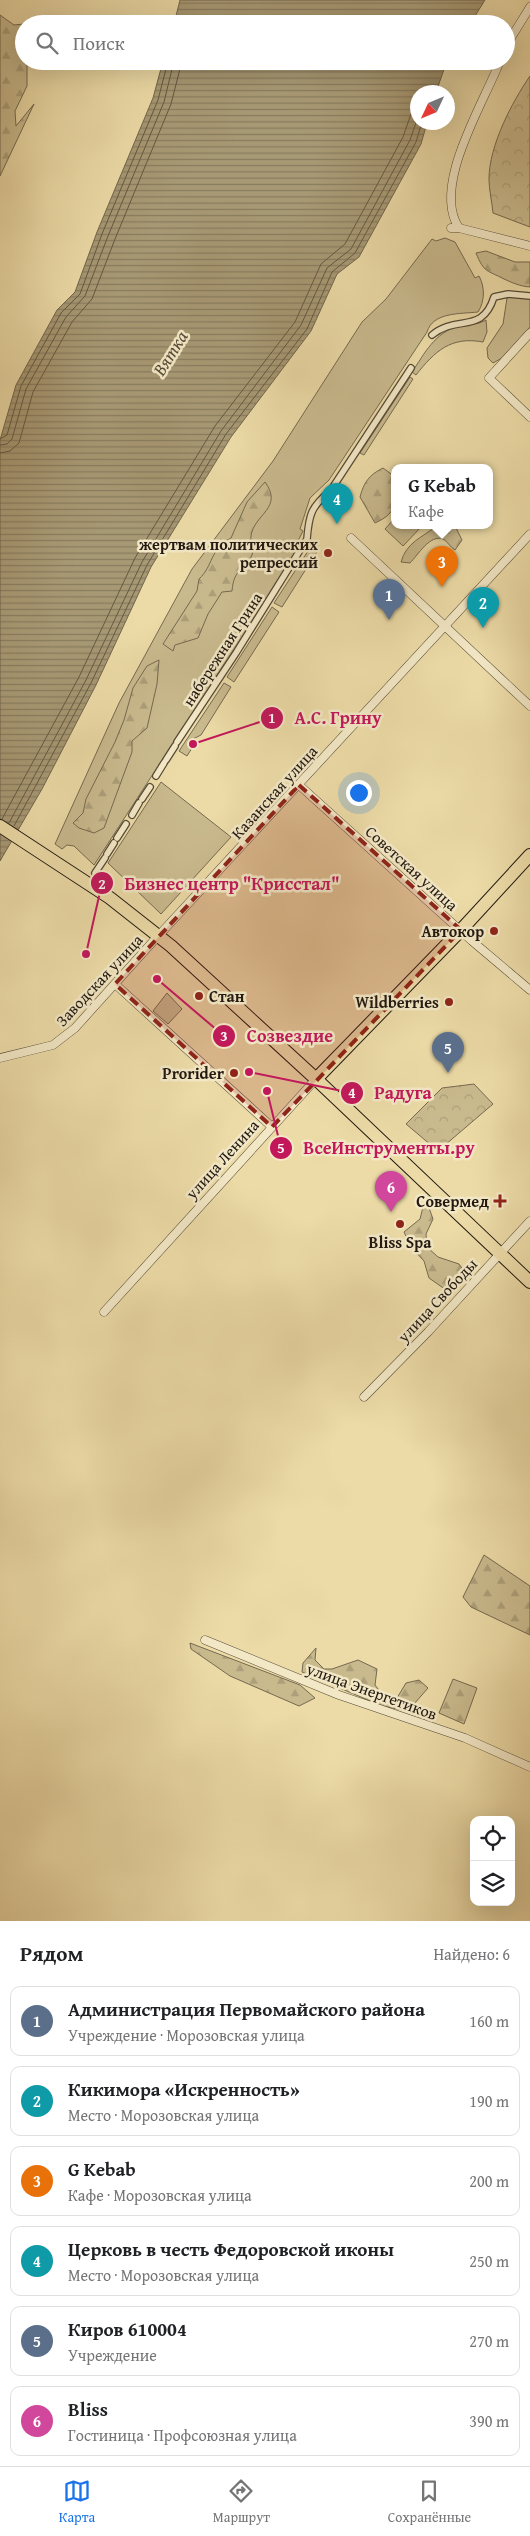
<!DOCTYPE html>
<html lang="ru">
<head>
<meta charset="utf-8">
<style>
  body { margin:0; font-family:"Gentium Book Plus",serif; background:#f6f6f6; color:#202124 }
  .controls { position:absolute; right:15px; bottom:15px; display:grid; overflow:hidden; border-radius:10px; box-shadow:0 5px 20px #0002 }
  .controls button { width:45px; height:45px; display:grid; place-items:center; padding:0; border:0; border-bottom:1px solid #e0e0e0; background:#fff; color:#202124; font:25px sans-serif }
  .compass { position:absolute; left:410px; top:85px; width:45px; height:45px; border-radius:50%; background:#fff; box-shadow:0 5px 20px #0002; rotate:226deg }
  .you { position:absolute; left:358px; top:792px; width:18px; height:18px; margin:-12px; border:4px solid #fff; border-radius:50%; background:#1a73e8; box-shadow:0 0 0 8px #1a73e833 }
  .badge { display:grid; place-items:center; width:32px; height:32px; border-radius:50%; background:#1a73e8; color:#fff; font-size:16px; font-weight:700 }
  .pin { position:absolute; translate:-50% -41px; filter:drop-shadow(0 1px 2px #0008) }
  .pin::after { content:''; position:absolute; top:26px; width:18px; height:15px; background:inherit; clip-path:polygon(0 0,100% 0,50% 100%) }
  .popup { position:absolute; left:391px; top:464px; width:102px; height:65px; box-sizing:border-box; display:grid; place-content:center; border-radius:10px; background:#fff; filter:drop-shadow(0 1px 4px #0005); font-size:16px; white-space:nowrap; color:#757577 }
  .popup b { font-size:19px; color:#202124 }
  .popup::after { content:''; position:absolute; left:50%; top:100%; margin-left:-10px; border:10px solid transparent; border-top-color:#fff }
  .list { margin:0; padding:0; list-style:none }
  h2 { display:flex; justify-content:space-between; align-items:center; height:65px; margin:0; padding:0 20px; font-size:21px }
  h2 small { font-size:16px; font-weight:400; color:#757577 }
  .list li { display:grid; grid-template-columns:32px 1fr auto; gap:15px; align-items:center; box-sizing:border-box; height:70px; margin:0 10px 10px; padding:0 10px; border:1px solid #e0e0e0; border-radius:10px }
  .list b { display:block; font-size:19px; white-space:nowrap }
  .list p { margin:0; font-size:16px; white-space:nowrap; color:#757577 }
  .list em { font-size:16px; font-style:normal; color:#757577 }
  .icon { flex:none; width:28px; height:28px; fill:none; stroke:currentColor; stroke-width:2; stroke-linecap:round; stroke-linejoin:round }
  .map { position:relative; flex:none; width:530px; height:1921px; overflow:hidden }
  .search { position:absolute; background:#fff; box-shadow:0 5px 20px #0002; left:15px; right:15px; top:15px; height:55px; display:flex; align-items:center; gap:12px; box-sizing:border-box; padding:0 18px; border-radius:28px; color:#757577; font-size:19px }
  .sheet { height:545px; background:#fff }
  nav { display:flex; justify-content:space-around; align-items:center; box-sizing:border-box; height:70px; border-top:1px solid #e0e0e0; background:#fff; font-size:14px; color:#757577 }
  nav a { display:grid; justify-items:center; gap:2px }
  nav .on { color:#1a73e8 }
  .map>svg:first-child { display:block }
  .green { fill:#c9ba8e; stroke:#756950 }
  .forest { fill:url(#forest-firs); stroke:#756950 }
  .park { fill:url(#park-crowns); stroke:#756950 }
  .water { fill:url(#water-rules); stroke:#71654c }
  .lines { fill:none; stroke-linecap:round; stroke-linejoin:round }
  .shore { stroke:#645842; stroke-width:1 }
  .pedestrian-casing { stroke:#544936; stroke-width:8 }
  .minor-casing { stroke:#544936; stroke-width:9 }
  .primary-casing { stroke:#211811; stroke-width:14 }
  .pedestrian { stroke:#f3e8c6; stroke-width:5.5 }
  .minor { stroke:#f3e8c6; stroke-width:8 }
  .primary { stroke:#ecdba7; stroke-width:12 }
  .marked { fill:#8f2418; fill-opacity:0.2; stroke:#8f2418; stroke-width:4; stroke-dasharray:10 6; stroke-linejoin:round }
  .poi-dot { fill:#8f2418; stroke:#f3e8c6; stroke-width:2 }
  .labels { text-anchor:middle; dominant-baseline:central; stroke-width:5; stroke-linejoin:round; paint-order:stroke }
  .poi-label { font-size:16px; font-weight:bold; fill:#211811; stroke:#f3e8c6; text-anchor:end }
  .street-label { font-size:16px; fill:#211811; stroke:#f3e8c6 }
  .water-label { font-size:18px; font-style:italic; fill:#574c39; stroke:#f3e8c6 }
  .leader { fill:none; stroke:#c2185b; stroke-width:2 }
  .callout-dot { fill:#c2185b; stroke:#f3e8c6; stroke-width:2 }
  .mark-label { font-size:15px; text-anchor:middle; font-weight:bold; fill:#fff }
  .callout-label { font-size:18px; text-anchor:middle; font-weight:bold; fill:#c2185b; stroke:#f3e8c6; stroke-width:5; stroke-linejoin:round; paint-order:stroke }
</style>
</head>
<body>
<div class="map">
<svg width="530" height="1921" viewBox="0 0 530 1921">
  <defs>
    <pattern id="forest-firs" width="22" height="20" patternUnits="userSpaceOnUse" patternTransform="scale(1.25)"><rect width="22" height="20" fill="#c9ba8e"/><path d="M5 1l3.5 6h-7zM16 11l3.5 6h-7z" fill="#ac9f79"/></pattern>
    <pattern id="park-crowns" width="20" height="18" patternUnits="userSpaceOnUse" patternTransform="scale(1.25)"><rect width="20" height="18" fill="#c9ba8e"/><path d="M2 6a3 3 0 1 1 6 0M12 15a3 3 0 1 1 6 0" fill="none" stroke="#ac9f79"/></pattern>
    <pattern id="water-rules" width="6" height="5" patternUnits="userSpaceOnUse" patternTransform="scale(1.25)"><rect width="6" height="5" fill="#a79974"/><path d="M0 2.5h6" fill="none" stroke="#887c5e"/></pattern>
  </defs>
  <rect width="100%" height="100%" fill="#ecdba7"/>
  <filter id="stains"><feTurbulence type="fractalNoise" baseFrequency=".004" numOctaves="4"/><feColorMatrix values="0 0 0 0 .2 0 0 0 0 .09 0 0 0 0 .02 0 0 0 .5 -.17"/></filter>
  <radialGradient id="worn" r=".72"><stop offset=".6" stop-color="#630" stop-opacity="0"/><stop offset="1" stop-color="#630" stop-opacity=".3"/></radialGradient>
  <!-- green -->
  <g class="green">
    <path d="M445 238 455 242 475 278 479 276C485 287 485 301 478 312 460 314 433 312 427 332L329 480 310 498 300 529 303 531 294 549 297 552 94 865 74 846 67 845 62 849 55 844 119 703 192 569 273 461 362 322 386 299 432 239 436 241Z"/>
    <polygon points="513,296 530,297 530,327 502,358 493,363 488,358 487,348 503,324 507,298"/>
    <path d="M486 320 487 332 483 342C451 336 435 351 416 375L412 372C425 353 434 333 459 326 469 324 477 325 486 320Z"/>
    <polygon points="410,377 413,379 364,455 360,453"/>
    <polygon points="394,519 394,526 422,526 403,546 385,529"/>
    <polygon points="313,548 318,550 282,607 274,603 308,551"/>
    <polygon points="272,607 279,612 234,682 227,677"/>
    <polygon points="224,683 231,687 201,735 189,741 192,748 187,756 179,751"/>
    <polygon points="161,782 231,837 161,914 108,863"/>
    <polygon points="167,993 182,1009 168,1024 153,1011"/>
  </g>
  <!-- forest -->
  <g class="forest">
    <polygon points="0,15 14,25 24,24 24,61 27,61 27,86 15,111 16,126 34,104 0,176"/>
    <path d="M486 251 515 262H530V287C519 286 513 283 504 279 487 270 484 273 476 253Z"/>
    <path d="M383 468 394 476C395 500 400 512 375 523L360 497C364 482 369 475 383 468Z"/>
    <path d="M265 482C284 508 254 514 251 536 250 543 254 549 252 555 245 573 234 566 232 591L222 592 208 614 198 638 175 645 173 651 163 644 197 591 199 579C214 565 209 550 231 538L247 502Z"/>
    <path d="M437 526H455L462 540 455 550C450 547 447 541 443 539 430 534 418 555 410 563L401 562C406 543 422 537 437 526Z"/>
    <polygon points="159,660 157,684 147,728 132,741 132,752 104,828 94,833 79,828 73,823 83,813 86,799 115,742 124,720 133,688 147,666"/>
    <polygon points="428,1205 433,1219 426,1234 427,1247 438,1257 459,1264 467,1275 449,1292 429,1278 424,1261 411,1247 404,1232 420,1219 423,1207"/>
    <polygon points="484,1555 530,1586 530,1635 471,1607 463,1597"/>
    <polygon points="190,1643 300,1685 315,1698 299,1706 230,1676 191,1649"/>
    <polygon points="316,1648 315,1660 324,1669 332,1669 358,1660 377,1669 375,1685 386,1699 397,1698 406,1683 419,1680 428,1688 408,1711 382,1706 302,1672 303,1663"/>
    <polygon points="453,1679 477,1688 464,1724 439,1713"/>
  </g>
  <!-- park -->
  <g class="park">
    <path d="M530 76V227L493 213C492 202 489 190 489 179 489 146 512 102 530 76Z"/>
    <polygon points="474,1084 493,1104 438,1151 406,1124 442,1088"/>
  </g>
  <!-- water -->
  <g class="water">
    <polygon points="180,0 485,0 470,24 174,24"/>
    <polygon points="163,61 447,61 436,92 418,92 418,122 427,123 421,144 359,257 337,274 311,331 231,437 151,567 96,685 42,789 0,861 0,440 16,385 57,310 75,292 97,232 153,98"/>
  </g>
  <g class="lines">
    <!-- shore -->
    <g class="shore">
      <polyline points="0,439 7,435 21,386 61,313 80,294 102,234 158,100 168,61"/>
      <polyline points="0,445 7,444 12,439 26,389 66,317 85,296 108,236 164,102 174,61"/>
      <polyline points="0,453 10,451 19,443 33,392 72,322 92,299 115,239 171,104 182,61"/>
      <polyline points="2,819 79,677 135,558 215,426 295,322 321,264 345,244 403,137 411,114 418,107"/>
      <polyline points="9,823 86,680 142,562 221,431 301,325 327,268 351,249 410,140 418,117"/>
      <polyline points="14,826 91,683 147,565 226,434 307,329 332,272 355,253 416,142 422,122"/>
    </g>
    <defs>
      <g id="pedestrian">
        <path d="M432 335C457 314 482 335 494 297L508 294 530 296"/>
        <path d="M177 742 236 653 307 539C309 514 311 507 331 490L411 368"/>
        <polyline points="166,760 175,746"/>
        <polyline points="156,776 164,763"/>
        <polyline points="142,799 150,787"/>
        <polyline points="132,815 139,803"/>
        <polyline points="117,838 126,824"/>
        <polyline points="107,854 114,843"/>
        <polyline points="95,873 105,858"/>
      </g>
      <g id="minor">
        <polyline points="506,46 530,7"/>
        <polyline points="451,228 459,228 530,246"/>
        <path d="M459 228C431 186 484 103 500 61"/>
        <polyline points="530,333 489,378 530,417"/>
        <polyline points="351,538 530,706"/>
        <polyline points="299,785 472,941 530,990"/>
        <polyline points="115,984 272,1127"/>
        <polyline points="0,1058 53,1045 75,1028 148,947 530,534"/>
        <polyline points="104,1312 316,1079"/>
        <polyline points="364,1397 428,1332 530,1221"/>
        <polyline points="205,1640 339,1695 465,1738 530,1767"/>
      </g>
      <g id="primary">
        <polyline points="0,826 110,898 171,946 316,1079 530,1282"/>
        <polyline points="316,1079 461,930 530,855"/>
      </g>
    </defs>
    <!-- pedestrian casing -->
    <use href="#pedestrian" class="pedestrian-casing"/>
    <!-- minor casing -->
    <use href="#minor" class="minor-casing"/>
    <!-- primary casing -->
    <use href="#primary" class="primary-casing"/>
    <!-- pedestrian -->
    <use href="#pedestrian" class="pedestrian"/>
    <!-- minor -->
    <use href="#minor" class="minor"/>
    <!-- primary -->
    <use href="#primary" class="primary"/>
  </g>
  <!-- marked area -->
  <path class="marked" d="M299 785 461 930 272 1127 115 984Z"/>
  <!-- markers -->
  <g class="poi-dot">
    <circle cx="328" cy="553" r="5"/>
    <circle cx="494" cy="931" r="5"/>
    <circle cx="199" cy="996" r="5"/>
    <circle cx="449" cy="1002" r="5"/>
    <circle cx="234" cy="1073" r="5"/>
    <path d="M497.5 1193.5h5v5h5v5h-5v5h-5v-5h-5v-5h5z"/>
    <circle cx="400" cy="1224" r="5"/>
  </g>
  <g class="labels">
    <!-- poi labels -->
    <g class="poi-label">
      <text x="318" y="544">жертвам политических<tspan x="318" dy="18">репрессий</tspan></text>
      <text x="484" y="931">Автокор</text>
      <text x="209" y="996" text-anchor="start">Стан</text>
      <text x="439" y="1002">Wildberries</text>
      <text x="224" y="1073">Prorider</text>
      <text x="489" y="1201">Совермед</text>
      <text x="400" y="1242" text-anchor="middle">Bliss Spa</text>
    </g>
    <!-- street labels -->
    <g class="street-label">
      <text transform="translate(222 649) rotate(-57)">набережная Грина</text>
      <text transform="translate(274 792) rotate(-48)">Казанская улица</text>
      <text transform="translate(412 868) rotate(42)">Советская улица</text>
      <text transform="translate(99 980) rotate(-47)">Заводская улица</text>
      <text transform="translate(222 1159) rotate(-48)">улица Ленина</text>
      <text transform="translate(437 1300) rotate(-47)">улица Свободы</text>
      <text transform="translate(372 1691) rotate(20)">улица Энергетиков</text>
    </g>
    <!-- water labels -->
    <g class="water-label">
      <text transform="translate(170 353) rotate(-58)">Вятка</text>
    </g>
  </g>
  <!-- callouts -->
  <path class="leader" d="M193 744L272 718M86 954L102 883M157 979L224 1036M249 1072L352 1093M267 1091L281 1148"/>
  <g class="callout-dot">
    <circle cx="193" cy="744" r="5"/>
    <circle cx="86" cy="954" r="5"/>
    <circle cx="157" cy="979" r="5"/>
    <circle cx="249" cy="1072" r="5"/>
    <circle cx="267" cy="1091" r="5"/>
    <circle cx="272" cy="718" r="12"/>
    <circle cx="102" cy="883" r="12"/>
    <circle cx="224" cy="1036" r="12"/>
    <circle cx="352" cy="1093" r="12"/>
    <circle cx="281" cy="1148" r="12"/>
  </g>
  <g class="mark-label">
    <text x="272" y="723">1</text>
    <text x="102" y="889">2</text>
    <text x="224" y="1041">3</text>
    <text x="352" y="1098">4</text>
    <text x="281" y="1153">5</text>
  </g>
  <g class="callout-label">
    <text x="338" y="724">А.С. Грину</text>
    <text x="232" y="890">Бизнес центр "Крисстал"</text>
    <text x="290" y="1042">Созвездие</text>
    <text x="403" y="1099">Радуга</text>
    <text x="389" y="1154">ВсеИнструменты.ру</text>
  </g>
  <rect width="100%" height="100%" filter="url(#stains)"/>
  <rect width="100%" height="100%" fill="url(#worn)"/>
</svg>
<div class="controls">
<button><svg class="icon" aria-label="locate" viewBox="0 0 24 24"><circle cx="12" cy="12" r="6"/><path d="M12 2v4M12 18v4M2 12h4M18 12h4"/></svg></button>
<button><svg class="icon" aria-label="layers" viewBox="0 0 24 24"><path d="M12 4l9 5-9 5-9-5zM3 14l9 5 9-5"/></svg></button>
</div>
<svg class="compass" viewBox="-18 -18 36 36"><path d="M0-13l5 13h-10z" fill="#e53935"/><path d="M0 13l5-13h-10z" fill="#757577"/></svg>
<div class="you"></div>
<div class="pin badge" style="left:389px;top:620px;background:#5c6f8a">1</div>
<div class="pin badge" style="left:483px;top:628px;background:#0f9aa8">2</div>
<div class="pin badge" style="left:442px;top:587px;background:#e8710a">3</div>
<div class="popup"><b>G Kebab</b>Кафе</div>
<div class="pin badge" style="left:337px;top:524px;background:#0f9aa8">4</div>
<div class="pin badge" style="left:448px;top:1073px;background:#5c6f8a">5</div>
<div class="pin badge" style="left:391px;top:1212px;background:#d1479c">6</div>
<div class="search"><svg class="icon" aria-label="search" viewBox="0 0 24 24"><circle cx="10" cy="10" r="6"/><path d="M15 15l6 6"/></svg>Поиск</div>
</div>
<section class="sheet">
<h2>Рядом<small>Найдено: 6</small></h2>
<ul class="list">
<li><span class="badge" style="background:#5c6f8a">1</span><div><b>Администрация Первомайского района</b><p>Учреждение · Морозовская улица</p></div><em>160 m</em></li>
<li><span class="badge" style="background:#0f9aa8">2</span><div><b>Кикимора «Искренность»</b><p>Место · Морозовская улица</p></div><em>190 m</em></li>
<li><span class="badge" style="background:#e8710a">3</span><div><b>G Kebab</b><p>Кафе · Морозовская улица</p></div><em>200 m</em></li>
<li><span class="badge" style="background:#0f9aa8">4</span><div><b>Церковь в честь Федоровской иконы</b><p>Место · Морозовская улица</p></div><em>250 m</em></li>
<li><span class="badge" style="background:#5c6f8a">5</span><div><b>Киров 610004</b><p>Учреждение</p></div><em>270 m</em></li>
<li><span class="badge" style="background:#d1479c">6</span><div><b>Bliss</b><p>Гостиница · Профсоюзная улица</p></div><em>390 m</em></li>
</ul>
</section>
<nav>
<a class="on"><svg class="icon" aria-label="map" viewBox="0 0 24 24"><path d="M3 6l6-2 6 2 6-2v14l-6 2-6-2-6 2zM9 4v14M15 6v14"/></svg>Карта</a>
<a><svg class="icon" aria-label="directions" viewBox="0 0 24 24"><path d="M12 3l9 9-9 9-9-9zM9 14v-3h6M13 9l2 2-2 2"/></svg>Маршрут</a>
<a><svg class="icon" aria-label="saved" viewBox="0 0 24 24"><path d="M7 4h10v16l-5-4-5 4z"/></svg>Сохранённые</a>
</nav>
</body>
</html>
